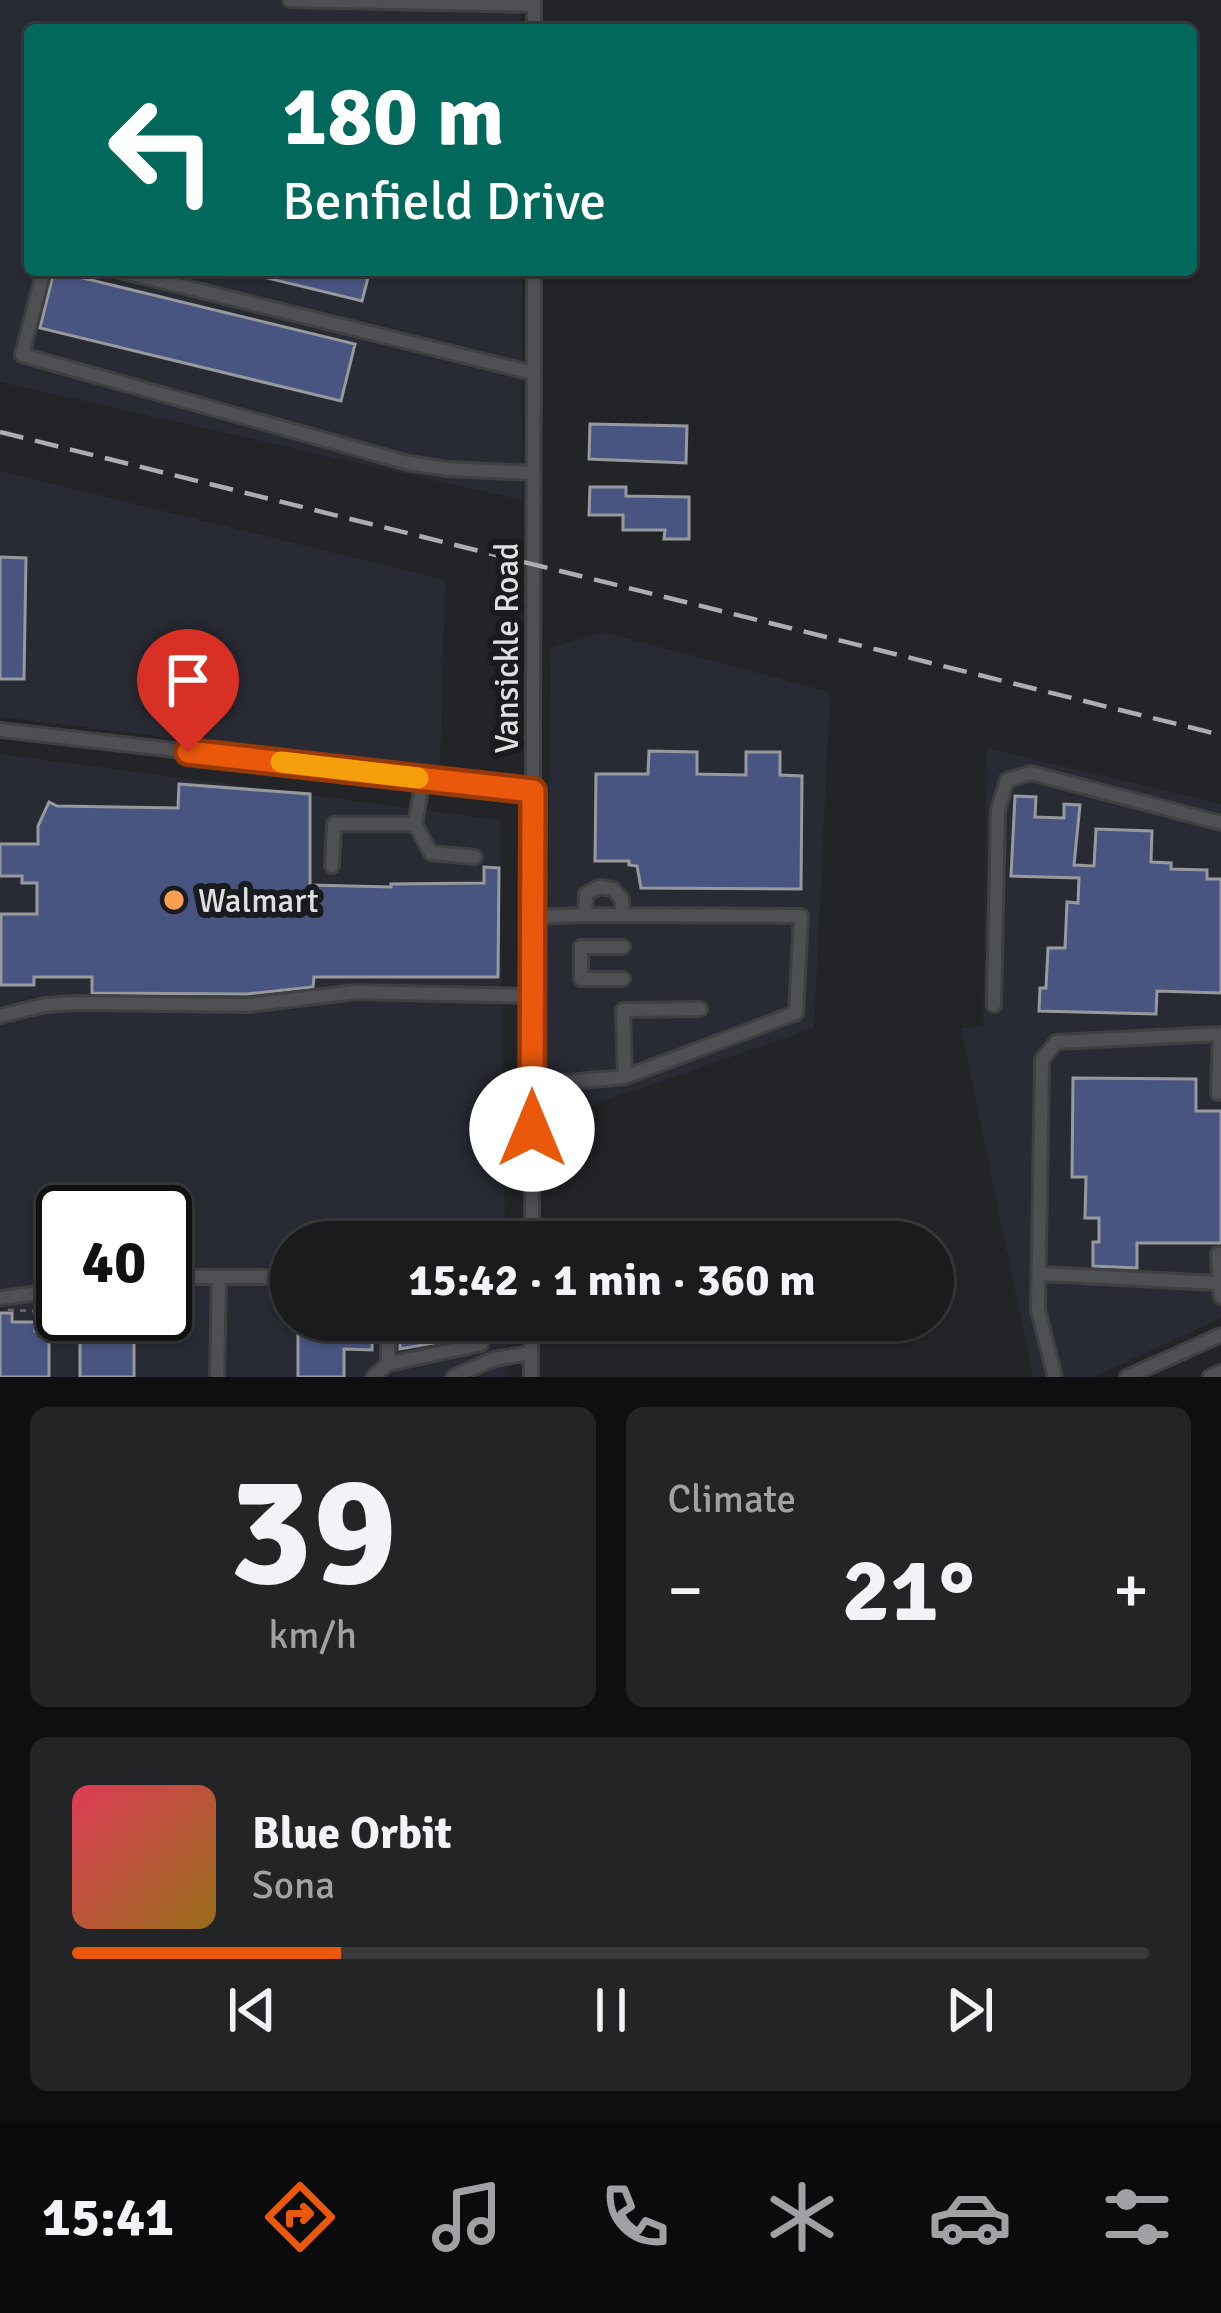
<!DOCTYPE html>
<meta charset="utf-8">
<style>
:root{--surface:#1a1b1d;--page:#232426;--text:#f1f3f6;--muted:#9fa1a4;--line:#38393b;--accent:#ea580c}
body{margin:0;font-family:Signika,sans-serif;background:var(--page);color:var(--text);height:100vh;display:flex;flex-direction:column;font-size:45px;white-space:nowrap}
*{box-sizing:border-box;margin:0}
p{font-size:39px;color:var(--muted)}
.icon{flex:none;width:66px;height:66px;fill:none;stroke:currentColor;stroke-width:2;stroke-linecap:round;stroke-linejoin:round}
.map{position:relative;height:1377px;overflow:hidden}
.drawer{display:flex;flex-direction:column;gap:30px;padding:30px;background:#0e0f10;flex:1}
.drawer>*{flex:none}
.banner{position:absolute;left:24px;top:24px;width:1173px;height:252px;border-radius:12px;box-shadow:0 3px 9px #0004,0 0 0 3px var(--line);background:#00695c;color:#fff;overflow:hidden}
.speed{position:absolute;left:36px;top:1185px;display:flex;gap:24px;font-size:60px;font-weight:700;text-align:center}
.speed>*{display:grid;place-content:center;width:156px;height:156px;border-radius:50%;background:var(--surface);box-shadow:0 3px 9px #0004,0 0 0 3px var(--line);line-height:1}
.speed .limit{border:6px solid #111;border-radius:18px;background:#fff;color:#111}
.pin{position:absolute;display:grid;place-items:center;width:102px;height:102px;color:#fff;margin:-123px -51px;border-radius:50% 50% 50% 0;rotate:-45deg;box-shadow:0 0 12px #0007}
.pin .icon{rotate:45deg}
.me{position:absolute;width:132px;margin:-66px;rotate:0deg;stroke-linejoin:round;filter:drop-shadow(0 0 9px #0008)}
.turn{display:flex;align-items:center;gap:42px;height:252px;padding:0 60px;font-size:54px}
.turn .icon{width:156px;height:156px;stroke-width:2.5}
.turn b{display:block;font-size:84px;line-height:102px}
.big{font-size:90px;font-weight:800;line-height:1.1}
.drawer .tile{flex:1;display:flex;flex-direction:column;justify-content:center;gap:18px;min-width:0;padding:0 42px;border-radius:18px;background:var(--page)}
.drawer .dial{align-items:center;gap:0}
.dial b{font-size:156px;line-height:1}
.song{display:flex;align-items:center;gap:36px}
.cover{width:144px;height:144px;border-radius:18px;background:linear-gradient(135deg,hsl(350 70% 55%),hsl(40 70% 35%))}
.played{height:12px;border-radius:6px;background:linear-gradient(90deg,var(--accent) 25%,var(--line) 25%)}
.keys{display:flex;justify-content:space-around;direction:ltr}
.heat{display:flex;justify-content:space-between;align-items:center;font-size:66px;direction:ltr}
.drawer .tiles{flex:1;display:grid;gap:30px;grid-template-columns:1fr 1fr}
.tile:last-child{grid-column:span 2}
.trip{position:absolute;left:270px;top:1221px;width:684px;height:120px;border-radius:60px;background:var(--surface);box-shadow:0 3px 9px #0004,0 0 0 3px var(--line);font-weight:800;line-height:120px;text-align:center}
.tab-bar{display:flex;height:192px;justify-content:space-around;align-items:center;background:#0a0b0c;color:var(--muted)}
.tab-bar .icon{width:84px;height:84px}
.tab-bar .current{color:var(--accent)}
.tab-bar b{font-size:54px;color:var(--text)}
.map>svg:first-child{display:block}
.built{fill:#282b34;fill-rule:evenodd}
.building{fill:#485580;stroke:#97999d;stroke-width:3}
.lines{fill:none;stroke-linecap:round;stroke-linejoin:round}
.minor-casing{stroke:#3f4042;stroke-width:18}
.path{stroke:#656669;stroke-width:3;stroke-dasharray:6 6;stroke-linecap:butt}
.minor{stroke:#4f5054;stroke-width:12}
.rail{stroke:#acadaf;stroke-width:4.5;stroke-dasharray:24 12;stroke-linecap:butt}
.route-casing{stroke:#983908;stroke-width:30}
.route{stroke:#ea580c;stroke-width:21}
.slow{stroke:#f59e0b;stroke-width:21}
.poi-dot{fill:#fb9e51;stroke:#1a1b1e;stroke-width:4.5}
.labels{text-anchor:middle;stroke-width:12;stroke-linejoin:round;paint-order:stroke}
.street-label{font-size:33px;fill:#dfe0e2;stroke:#1a1b1e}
.poi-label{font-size:33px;fill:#dfe0e2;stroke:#1a1b1e;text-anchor:start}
</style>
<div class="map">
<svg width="1221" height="1377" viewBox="0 0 1221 1377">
<rect width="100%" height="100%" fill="#232427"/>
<path class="built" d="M0,0H521V30H30V270H522V500L0,382Z
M0,471L445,580L440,770L0,717Z
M603,632L830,692L814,1028L546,1121L551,648Z
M987,748L1221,804V1318L1094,1377H1033L961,1028L983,1026Z
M0,754L500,820L505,1242H291V1320H506L507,1377H0ZM63,1212H165V1314H63Z"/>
<path class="building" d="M252,270H370L362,301L251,274Z
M54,271L355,344L341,401L40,328Z
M590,424L687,426L686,463L589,459Z
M590,487H626V496L689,497V539H664L665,530H623V515H589Z
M0,557L26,558L24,679H0Z
M649,751L697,752V774L746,775V752H780V775L802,776L801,889L641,888L637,866L629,865V861H595L596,774H648Z
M179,784L310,794V885L391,887V884L484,883V867L499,868L498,977H314L313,987L247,994L92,993V977H34V985H1V914H37V883H22V876H0V844H38V826L49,802L57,806L178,808Z
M1015,796L1036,797L1035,817L1064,818V804L1080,805L1074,865L1094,866L1096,829L1152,831L1151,862L1171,863V869L1207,870V879H1221V993L1157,991L1156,1014L1039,1011L1040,988H1046L1048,948H1065L1067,902L1078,903L1079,878L1011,876Z
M1073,1078L1196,1079V1111H1221V1243H1137V1268L1093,1266V1242H1099V1218H1085L1086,1177H1072Z
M0,1313H12V1322H35V1331H49V1377H0Z
M80,1314H134V1377H80Z
M298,1320H373L372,1350L344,1349V1377H298Z
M400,1320H497V1334H434V1343L400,1349Z"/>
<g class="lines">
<defs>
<path id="minor" d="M290,0L534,5
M534,30V1
M44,270L22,355L408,463L448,469L533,473
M116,270L533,373
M0,730L533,791
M415,824L431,853L475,857
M332,866L334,824H415L423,779
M622,915V900L613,889L599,887L586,894L585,915L801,916L796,1013L625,1077L623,1010L700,1009
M534,917L585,915
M623,947H581V979H623
M994,1005L998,810L1007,780L1031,773L1221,823
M0,1016L45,1005L78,1003L248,1005L356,992L534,996
M533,1085L625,1077
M1218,1093L1220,1034
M532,1242L534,270
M1218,1254L1221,1297
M1042,1274L1217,1283
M165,1277H291
M0,1298L63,1290
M388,1320V1364
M217,1377L219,1277
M373,1377L388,1364L481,1344
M453,1377L494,1359L530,1353
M531,1377V1320
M1055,1377L1038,1310L1042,1060L1056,1042L1221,1034
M1127,1377L1221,1335
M1210,1377L1221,1372"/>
</defs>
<use href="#minor" class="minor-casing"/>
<path class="path" d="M8,1310L51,1312L63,1305"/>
<use href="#minor" class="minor"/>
<path class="rail" d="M0,432L1221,735"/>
</g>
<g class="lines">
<defs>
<path id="route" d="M188,752L533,791L532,1129"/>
</defs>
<use href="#route" class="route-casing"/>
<use href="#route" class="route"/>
<path class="slow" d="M281,762L418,778"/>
</g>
<circle class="poi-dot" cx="174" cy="900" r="12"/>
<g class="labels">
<g class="street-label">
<text transform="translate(506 648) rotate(-90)" y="12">Vansickle Road</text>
</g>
<g class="poi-label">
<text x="198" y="912">Walmart</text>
</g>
</g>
</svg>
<div class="speed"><div class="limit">40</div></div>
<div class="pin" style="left:188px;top:752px;background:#d93025"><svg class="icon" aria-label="arrive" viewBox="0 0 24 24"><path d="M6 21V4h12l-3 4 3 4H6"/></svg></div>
<svg class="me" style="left:532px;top:1129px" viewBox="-20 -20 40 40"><circle r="19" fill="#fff"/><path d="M0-13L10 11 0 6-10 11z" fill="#ea580c"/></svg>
<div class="trip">15:42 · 1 min · 360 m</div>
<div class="banner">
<div class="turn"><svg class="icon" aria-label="left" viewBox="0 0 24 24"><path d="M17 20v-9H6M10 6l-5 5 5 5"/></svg><div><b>180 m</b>Benfield Drive</div></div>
</div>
</div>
<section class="drawer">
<div class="tiles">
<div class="tile dial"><b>39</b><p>km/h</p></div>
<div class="tile"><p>Climate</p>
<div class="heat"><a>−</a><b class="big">21°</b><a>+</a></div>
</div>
<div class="tile">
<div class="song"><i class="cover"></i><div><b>Blue Orbit</b><p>Sona</p></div></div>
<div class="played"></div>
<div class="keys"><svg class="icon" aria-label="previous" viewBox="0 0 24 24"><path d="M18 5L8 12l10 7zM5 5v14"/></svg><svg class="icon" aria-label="pause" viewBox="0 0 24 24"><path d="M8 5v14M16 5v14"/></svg><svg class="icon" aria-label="next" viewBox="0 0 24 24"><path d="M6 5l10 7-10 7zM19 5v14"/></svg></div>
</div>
</div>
</section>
<nav class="tab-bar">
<b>15:41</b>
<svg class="icon current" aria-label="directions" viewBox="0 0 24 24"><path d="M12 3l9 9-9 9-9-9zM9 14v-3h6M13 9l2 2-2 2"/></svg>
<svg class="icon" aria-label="music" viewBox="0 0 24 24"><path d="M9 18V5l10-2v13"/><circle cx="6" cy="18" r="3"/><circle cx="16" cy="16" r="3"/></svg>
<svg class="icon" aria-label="phone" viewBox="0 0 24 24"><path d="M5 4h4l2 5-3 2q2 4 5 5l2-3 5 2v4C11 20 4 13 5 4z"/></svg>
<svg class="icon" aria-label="climate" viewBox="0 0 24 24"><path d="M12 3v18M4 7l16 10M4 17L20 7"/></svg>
<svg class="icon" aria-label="car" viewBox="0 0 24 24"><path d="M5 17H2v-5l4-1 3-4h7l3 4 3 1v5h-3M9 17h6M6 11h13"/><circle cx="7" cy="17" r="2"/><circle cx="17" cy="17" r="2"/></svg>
<svg class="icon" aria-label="filters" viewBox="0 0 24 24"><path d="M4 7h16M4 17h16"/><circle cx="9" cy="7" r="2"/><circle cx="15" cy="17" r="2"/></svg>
</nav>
